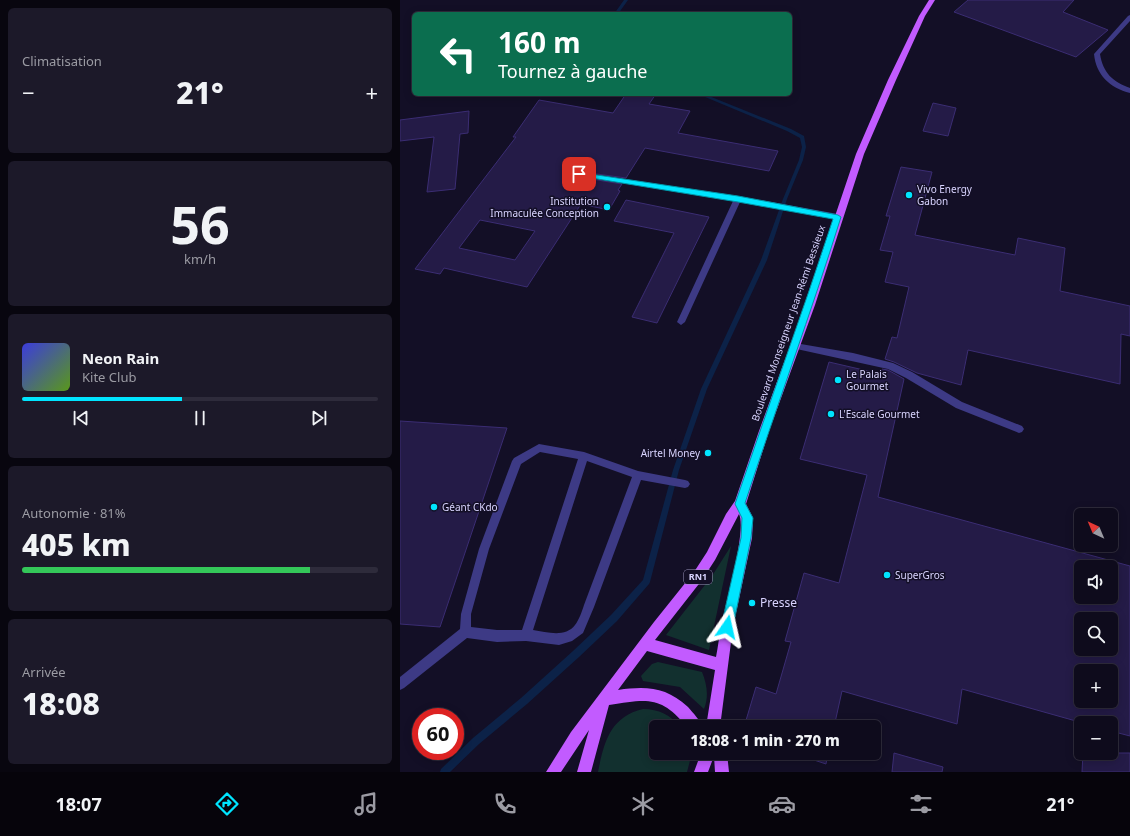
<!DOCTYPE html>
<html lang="fr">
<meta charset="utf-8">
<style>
:root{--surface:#0e0b1c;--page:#1c1929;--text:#f1f3f6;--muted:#9b9ba3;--line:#2e2b3b;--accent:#00e5ff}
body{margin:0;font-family:"Noto Sans",sans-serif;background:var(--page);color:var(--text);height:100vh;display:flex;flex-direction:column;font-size:15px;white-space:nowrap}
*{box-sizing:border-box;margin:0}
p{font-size:13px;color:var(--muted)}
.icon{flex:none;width:22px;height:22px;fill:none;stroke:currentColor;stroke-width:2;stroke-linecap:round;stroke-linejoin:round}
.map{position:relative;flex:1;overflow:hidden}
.panel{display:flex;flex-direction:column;gap:8px;padding:8px;background:#08060f;width:400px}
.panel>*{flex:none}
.banner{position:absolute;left:12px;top:12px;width:380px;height:84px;border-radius:6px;box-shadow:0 2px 10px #0003,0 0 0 1px var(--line);background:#0b6e4f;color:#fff;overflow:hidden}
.needle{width:26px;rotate:316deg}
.controls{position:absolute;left:674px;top:508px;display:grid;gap:8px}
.controls a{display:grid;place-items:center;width:44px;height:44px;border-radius:6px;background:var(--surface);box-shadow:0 2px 10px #0003,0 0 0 1px var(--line);font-size:20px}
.speed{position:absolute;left:12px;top:708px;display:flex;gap:8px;font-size:20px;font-weight:700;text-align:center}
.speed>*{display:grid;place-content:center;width:52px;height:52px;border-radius:50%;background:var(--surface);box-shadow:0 2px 10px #0003,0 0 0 1px var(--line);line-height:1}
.speed .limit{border:6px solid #d22;background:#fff;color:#111}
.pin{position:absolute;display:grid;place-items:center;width:34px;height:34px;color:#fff;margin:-17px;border-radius:8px;box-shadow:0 2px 6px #0006}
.me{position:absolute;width:44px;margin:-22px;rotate:11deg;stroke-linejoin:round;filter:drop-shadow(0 0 3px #0008)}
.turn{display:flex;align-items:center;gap:14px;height:84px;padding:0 20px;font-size:18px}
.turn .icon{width:52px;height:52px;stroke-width:2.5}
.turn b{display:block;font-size:28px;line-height:34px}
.big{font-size:30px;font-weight:800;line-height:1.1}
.panel .tile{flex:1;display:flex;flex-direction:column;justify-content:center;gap:6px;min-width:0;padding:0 14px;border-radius:6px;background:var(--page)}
.panel .dial{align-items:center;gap:0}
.dial b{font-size:52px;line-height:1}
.song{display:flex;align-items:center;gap:12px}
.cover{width:48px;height:48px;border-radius:6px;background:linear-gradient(135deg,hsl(240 70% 55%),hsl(90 70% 35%))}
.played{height:4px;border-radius:2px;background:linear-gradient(90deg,var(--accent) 45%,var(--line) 45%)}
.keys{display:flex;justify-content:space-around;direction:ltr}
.heat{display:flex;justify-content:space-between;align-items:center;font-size:22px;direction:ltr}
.charge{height:6px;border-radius:3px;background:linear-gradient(90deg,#34c759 81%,var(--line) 0)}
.trip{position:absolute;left:249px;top:720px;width:232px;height:40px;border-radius:6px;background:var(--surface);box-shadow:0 2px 10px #0003,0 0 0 1px var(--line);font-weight:800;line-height:40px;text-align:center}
.tabs{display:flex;height:64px;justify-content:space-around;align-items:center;background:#06040b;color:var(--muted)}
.tabs .icon{width:28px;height:28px}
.tabs .active{color:var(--accent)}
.tabs b{font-size:18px;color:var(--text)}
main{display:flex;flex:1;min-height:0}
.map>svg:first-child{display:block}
.green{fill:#12302f}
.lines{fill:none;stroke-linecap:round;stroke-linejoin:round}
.stream{fill:#0c2248;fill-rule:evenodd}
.building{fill:#241b47;stroke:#3b2d73;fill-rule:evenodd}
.lane{fill:#3d3a85;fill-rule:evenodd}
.street{fill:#3d3a85;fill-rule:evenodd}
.primary{fill:#c25bff;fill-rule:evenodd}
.route{fill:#00e5ff;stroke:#0095a6}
.poi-dot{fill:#00e5ff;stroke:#130f26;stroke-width:1.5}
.labels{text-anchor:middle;stroke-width:3;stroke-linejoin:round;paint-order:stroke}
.shield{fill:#130f26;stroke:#9e99be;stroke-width:1}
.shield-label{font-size:9px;font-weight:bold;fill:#d9d4ff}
.poi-label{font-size:10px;fill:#d9d4ff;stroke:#130f26;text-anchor:start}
.street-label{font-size:10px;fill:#d9d4ff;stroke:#130f26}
.near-poi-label{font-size:12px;fill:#d9d4ff;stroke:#130f26;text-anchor:start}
</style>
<main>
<section class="panel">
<div class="tile"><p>Climatisation</p>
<div class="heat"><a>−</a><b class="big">21°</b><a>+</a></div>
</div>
<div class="tile dial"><b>56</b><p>km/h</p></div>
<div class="tile">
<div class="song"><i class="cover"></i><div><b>Neon Rain</b><p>Kite Club</p></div></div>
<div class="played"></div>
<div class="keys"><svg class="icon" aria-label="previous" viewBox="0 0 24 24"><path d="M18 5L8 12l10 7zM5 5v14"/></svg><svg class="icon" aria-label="pause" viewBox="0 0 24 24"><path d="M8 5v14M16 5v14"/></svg><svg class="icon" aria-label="next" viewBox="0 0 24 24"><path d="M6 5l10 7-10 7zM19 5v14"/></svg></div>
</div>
<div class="tile"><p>Autonomie · 81%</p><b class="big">405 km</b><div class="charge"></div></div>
<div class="tile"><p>Arrivée</p><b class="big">18:08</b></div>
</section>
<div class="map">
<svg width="730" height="772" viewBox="0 0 730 772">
<rect width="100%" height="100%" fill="#130f26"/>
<path class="green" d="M331,546L309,650L266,635L312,576Z
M258,662L302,672C307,684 309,697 304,709L280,687L243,681L241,676L252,664Z
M243,709C259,709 270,715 281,727H256V753H292L287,772H198C204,742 210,717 243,709Z"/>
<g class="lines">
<path class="stream" d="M224,0H228L218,14H214Z
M298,94H304L391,129L404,136L406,147L403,160L387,199L367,260L307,389L279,470L250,582L249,584L217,621L179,657L127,704L79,744L50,772H40L41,769L73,738L121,698L173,651L211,615L243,580L273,470L301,389L361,260L383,199L399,160L402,147L400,138L387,131Z"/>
</g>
<path class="building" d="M568,0H674L663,12L708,30L676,57L554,12Z
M226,94H256L249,104L290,111L278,133L378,151L369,171L245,148L226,178L175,171L174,174L179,177L222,184L218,190L220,191L209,210L181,204L127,287L44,268L40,274L15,269L116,137H113L139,100L213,113ZM80,220L135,231L115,260L59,248Z
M533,103L556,108L548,136L523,131Z
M69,111L68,133L60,134L55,189L27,192L34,137L0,141V120Z
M501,167L532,172L515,235L615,255L618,238L665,248L660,291L730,306V336L721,334L720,384L568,350L561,385L517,373L494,362L485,359L492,337L497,338L509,287L485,282L493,252L480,250L490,216H486Z
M226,200L309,217L257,323L232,317L274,233L214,221Z
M429,362L481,374L482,369L488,370L504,379L478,497L730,566V736L711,731V723H683L562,689L557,724L442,691L434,727H344L356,687L376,694L391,642L385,641L404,573L439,583L467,475L400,459ZM681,567H711V597H681ZM681,619H711V649H681ZM681,671H711V701H681Z
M0,421L107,428L40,627L0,624Z
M393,753H428L426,764Z
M494,753L543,767L542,772H492Z
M683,753H730V772H682Z"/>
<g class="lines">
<path class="lane" d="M176,172L338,196L438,214L442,217L438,220L340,202L285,322L281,325L277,322L333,201L179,176L175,174Z
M395,343L453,353L493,363L512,372L562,402L622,426L624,429L622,432L619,433L556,408L506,378L488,369L392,348L391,346Z
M139,444L184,452L238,471L285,480L288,481L290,484L288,487L285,488L241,480L194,607L183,633L172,641L159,645L126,641L97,642L67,638L4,688L0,690V677L60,629L61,614L79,549L112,461L114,458ZM140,452L178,459L122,630H97L71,627V614L89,549L121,464ZM187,461L232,477L184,605C182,611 179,620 175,625C165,638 147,632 133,630Z"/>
<path class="street" d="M730,15V21L700,54C703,73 713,82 730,88V93C710,88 696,75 694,54L728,16Z"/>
<path class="primary" d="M529,0H535L525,16L496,80L464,154L415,305L369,431L346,504L353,518L352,538L333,627L320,727H306L315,670L247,651L218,690C247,686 266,687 288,707C293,713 300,720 303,727H287C261,695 247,699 209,705L191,772H177L189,730L161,772H146L171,732L254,622L294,572L307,552L326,514L335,501L359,431L405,305L456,154L488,80L519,16ZM339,514C347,531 325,605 321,627C319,637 318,647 316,657L255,640L302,580L315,560Z
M301,753H327L329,772H315L314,756L308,772H294Z"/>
</g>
<path class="route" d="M177,172L338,196L438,215L441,217C411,313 376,408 345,503L353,518L351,538L333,627L331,631L327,633L323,631L321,627L341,538L342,518L335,504C367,409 402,315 433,219L338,202L179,176L176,174Z"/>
<g class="poi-dot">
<circle cx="509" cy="195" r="4"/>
<circle cx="207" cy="207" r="4"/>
<circle cx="438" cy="380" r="4"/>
<circle cx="431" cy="414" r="4"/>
<circle cx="308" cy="453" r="4"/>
<circle cx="34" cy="507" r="4"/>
<circle cx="487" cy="575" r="4"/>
<circle cx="352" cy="603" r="4"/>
</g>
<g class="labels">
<rect class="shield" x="284" y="570" width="28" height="14" rx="3"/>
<g class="shield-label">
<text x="298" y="580">RN1</text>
</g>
<g class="poi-label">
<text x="517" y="193">Vivo Energy<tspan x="517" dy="12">Gabon</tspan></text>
<text x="199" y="205" text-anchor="end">Institution<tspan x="199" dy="12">Immaculée Conception</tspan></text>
<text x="446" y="378">Le Palais<tspan x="446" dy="12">Gourmet</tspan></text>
<text x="439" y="418">L'Escale Gourmet</text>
<text x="300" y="457" text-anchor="end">Airtel Money</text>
<text x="42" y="511">Géant CKdo</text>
<text x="495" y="579">SuperGros</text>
</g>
<g class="street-label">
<text transform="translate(388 323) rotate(-71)" y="4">Boulevard Monseigneur Jean-Rémi Bessieux</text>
</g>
<g class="near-poi-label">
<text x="360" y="607">Presse</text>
</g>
</g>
</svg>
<div class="controls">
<a><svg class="needle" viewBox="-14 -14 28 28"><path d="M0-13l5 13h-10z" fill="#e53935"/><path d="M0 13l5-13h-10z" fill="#9b9ba3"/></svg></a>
<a><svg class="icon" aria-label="sound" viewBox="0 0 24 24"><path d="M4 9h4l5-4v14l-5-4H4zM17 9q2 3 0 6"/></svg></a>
<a><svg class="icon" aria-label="search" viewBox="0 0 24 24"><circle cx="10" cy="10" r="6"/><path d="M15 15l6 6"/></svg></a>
<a>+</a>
<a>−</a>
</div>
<div class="speed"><div class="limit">60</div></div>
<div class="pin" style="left:179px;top:174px;background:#d93025"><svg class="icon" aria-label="arrive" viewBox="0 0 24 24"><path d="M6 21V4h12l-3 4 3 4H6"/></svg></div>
<svg class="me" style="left:327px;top:627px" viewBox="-20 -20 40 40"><path d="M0-17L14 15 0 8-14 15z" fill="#00e5ff" stroke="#fff" stroke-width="4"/></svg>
<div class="trip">18:08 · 1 min · 270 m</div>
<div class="banner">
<div class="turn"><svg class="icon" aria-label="left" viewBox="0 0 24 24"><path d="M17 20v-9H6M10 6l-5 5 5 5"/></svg><div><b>160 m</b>Tournez à gauche</div></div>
</div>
</div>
</main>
<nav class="tabs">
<b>18:07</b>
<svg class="icon active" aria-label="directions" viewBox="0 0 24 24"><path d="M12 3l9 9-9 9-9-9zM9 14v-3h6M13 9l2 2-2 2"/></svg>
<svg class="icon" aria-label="music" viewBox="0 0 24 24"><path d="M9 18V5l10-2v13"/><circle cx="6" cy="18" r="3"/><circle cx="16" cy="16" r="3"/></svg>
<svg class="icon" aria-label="phone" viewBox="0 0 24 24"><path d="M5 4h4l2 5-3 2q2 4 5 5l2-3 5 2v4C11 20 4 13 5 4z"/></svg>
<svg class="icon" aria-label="climate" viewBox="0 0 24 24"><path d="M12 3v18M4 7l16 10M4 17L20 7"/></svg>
<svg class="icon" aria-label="car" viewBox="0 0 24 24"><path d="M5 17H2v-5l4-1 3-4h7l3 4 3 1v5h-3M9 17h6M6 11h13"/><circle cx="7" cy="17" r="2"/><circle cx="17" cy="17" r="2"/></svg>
<svg class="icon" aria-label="filters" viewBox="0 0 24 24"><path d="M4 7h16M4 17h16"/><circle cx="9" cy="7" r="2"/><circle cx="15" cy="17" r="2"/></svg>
<b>21°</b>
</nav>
